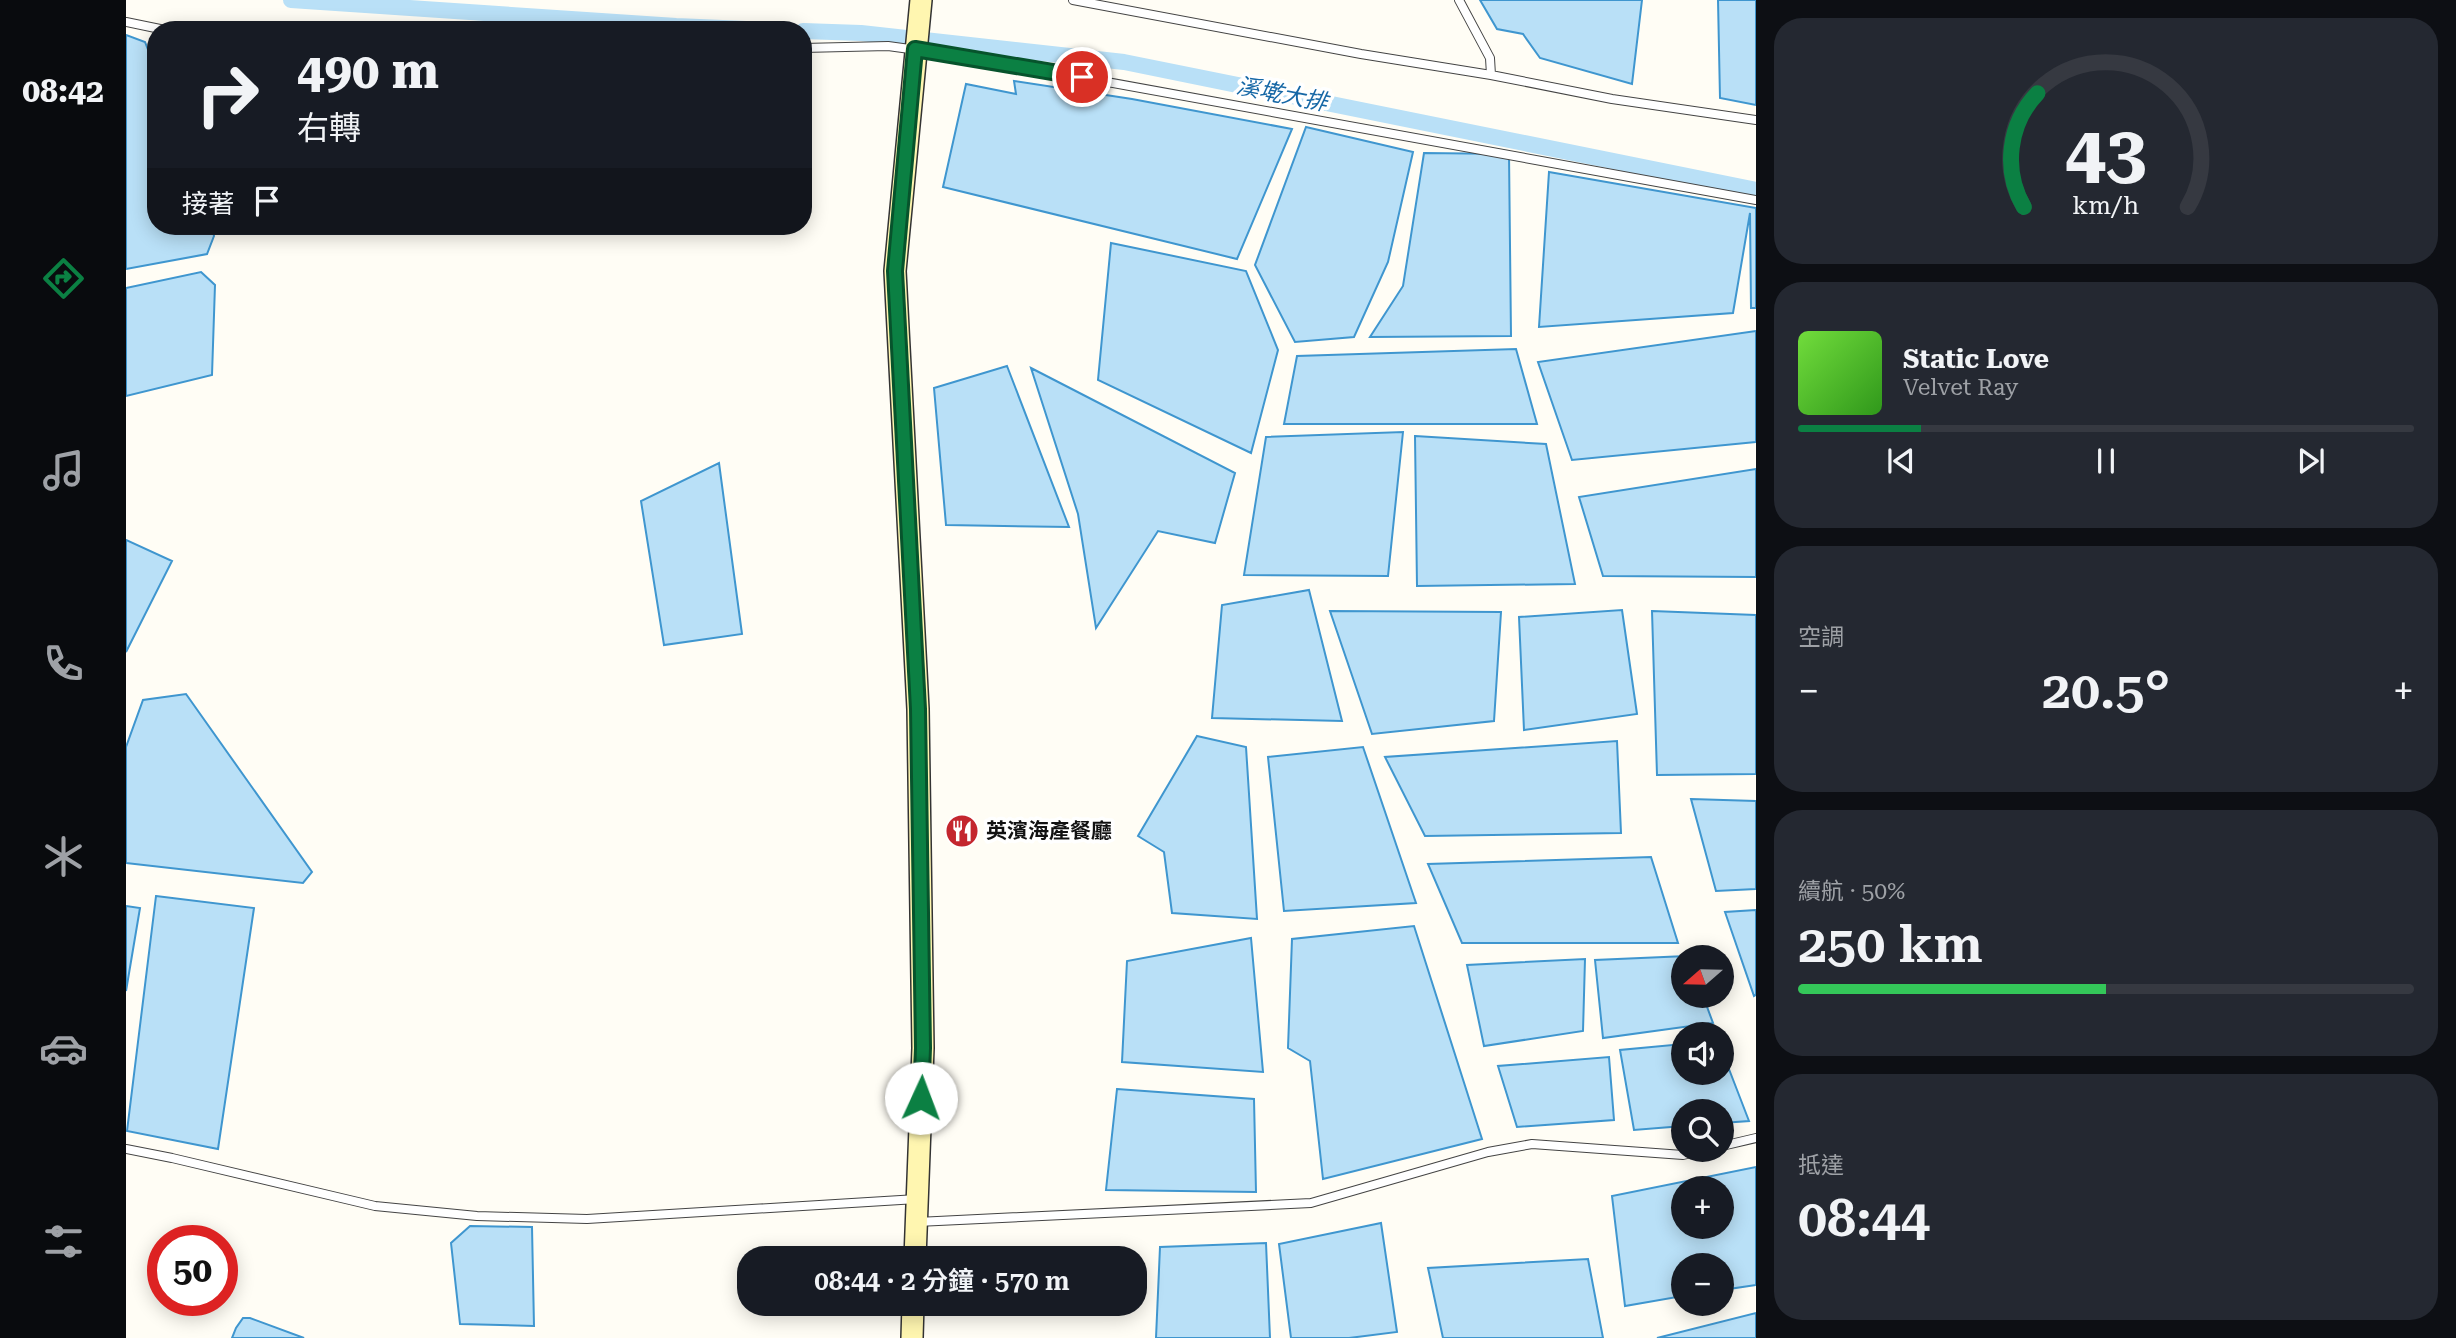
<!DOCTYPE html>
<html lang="zh-TW">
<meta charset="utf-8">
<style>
:root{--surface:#171b24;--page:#242831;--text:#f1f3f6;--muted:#9ea1a6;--line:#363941;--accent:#0b8043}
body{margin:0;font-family:"Roboto Serif","Noto Sans TC",serif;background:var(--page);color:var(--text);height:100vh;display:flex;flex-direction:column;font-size:26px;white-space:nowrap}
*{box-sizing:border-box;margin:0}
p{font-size:23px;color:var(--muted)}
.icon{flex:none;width:38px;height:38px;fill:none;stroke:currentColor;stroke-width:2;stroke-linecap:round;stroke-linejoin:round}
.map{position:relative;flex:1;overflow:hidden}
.details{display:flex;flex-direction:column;gap:18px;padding:18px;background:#0d0f14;width:700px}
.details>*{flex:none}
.guide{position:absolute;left:21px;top:21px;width:665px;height:214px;border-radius:28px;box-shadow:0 4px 18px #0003;background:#171b24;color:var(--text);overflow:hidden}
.needle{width:46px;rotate:250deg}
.buttons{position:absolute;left:1545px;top:945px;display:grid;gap:14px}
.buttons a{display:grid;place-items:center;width:63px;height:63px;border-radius:50%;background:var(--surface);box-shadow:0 4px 18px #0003;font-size:35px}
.speed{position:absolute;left:21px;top:1225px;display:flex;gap:14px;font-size:35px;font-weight:700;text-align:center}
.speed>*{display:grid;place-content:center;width:91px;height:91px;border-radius:50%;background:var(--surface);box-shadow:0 4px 18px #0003;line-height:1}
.speed .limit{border:10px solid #d22;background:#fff;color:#111}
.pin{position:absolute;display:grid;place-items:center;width:60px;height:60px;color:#fff;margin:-30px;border:4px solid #fff;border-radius:50%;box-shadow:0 2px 7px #0007}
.me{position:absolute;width:77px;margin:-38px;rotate:2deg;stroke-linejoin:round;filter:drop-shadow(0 0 5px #0008)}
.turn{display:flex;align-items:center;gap:24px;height:147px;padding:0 35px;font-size:32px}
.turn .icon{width:91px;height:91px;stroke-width:2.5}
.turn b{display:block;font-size:49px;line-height:60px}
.then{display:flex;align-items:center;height:66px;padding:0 35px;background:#0003;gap:14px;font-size:26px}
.big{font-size:52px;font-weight:600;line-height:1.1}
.details .tile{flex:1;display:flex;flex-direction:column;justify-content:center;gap:10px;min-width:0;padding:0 24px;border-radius:28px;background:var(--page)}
.details .dial{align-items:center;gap:0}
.dial svg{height:182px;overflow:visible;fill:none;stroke:var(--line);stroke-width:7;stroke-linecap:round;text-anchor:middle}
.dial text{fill:var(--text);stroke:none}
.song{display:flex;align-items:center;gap:21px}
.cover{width:84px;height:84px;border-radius:10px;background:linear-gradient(135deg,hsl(100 70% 55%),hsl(110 70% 35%))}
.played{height:7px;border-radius:4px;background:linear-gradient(90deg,var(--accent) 20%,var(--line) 20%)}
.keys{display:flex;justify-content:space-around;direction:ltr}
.heat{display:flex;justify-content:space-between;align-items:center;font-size:38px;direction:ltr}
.charge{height:10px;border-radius:5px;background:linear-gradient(90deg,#34c759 50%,var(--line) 0)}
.trip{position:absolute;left:611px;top:1246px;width:410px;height:70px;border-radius:28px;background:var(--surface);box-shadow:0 4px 18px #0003;font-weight:600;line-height:70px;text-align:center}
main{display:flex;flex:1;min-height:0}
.menu{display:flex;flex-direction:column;width:126px;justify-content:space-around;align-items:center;background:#090b0e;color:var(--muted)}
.menu .icon{width:49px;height:49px}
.menu .on{color:var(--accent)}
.menu b{font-size:32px;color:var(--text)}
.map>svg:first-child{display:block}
.water{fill:#b9e0f7;stroke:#3f96cf;stroke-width:2;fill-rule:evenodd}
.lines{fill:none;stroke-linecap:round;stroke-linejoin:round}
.canal{stroke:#b9e0f7;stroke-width:16}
.service-casing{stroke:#444;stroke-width:10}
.secondary-casing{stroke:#333;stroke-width:24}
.service{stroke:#fff;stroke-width:8}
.secondary{stroke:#fff6b0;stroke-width:21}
.route-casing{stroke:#07532c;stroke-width:18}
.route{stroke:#0b8043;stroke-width:12}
.labels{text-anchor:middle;stroke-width:7;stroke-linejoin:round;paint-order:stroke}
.poi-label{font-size:21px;font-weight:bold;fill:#111;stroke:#fff;text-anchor:start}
.water-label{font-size:23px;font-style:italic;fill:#1768a6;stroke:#fff}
</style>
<main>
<nav class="menu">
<b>08:42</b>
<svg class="icon on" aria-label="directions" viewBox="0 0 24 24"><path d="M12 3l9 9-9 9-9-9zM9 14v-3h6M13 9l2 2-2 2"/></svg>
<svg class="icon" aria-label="music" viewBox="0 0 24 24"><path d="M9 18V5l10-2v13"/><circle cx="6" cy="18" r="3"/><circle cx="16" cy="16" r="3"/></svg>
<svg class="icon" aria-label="phone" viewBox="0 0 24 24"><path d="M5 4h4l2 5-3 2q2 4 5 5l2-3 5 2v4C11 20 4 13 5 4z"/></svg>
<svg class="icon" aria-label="climate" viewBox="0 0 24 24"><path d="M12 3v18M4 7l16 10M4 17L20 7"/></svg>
<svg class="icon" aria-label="car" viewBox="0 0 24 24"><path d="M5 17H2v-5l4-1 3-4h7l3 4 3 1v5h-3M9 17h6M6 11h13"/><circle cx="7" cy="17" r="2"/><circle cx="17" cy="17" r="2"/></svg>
<svg class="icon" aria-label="filters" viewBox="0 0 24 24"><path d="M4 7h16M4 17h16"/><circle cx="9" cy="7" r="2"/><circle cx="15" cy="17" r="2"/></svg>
</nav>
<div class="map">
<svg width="1630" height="1338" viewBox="0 0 1630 1338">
<rect width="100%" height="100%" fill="#fffdf5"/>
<path class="water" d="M1354,0H1516L1506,84L1414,58L1397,34L1371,29Z
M1592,0H1630V105L1594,98Z
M0,35L19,42L30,70V226H86L88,236L81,254L0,269Z
M888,81L1006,99L1166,129L1111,259L817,187L840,84L890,94Z
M1180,127L1287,152L1262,262L1228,337L1169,342L1129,265Z
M1298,153L1383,154L1385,336L1244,337L1277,286Z
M1423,172L1630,208V308H1625L1624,213L1607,313L1413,327Z
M985,243L1120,271L1152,350L1125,453L972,380Z
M75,272L89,285L86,375L0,396V288Z
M1630,331V442L1446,460L1412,362Z
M1390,349L1411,424H1158L1171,356Z
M881,366L943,527L820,525L808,388Z
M905,368L1109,473L1089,543L1032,531L970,628L952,514Z
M1277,432L1262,576L1118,575L1140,437Z
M1289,436L1420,444L1449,584L1291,586Z
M593,463L616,634L538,645L515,501Z
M1630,469V577L1477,576L1453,497Z
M0,540L46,561L0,652Z
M1183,590L1216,721L1086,718L1096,605Z
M1496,610L1511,714L1398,730L1393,617Z
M1204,611L1375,612L1368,721L1246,734Z
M1526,611L1630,615V774L1531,775Z
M60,694L186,872L177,883L0,863V747L17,700Z
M1071,736L1120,747L1131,919L1046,913L1038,852L1012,836Z
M1491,741L1495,833L1299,836L1259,757Z
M1237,747L1290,903L1158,911L1142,757Z
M1565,799L1630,801V889L1590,891Z
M1525,857L1552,943H1336L1302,864Z
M30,896L128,908L92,1149L1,1131Z
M0,906L14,908L0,991Z
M1630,910V995L1628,996L1599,912Z
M1288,926L1356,1139L1197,1179L1184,1061L1162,1048L1166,939Z
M1125,938L1137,1072L996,1062L1001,961Z
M1561,956L1558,957V996H1577L1587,1023L1477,1038L1469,960Z
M1459,959L1457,1031L1358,1046L1341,965Z
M1557,1044L1558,1073H1596V1051L1623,1121L1596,1123V1111H1558L1557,1126L1508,1130L1494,1050Z
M1483,1057L1488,1120L1391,1127L1372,1066Z
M991,1089L1128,1099L1130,1192L980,1190Z
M1630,1167V1285L1596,1290V1265H1558L1557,1296L1499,1306L1486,1196ZM1558,1188H1596V1227H1558Z
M1255,1223L1271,1332L1223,1338H1165L1153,1244Z
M344,1226L406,1227L408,1326L334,1324L325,1243Z
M1140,1243L1144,1338H1030L1034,1247Z
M1462,1259L1477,1338H1317L1302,1268Z
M1630,1313V1338H1531Z
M117,1318H124L178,1338H106L110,1328Z"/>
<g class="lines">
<path class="canal" d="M165,0L550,26L642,30
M677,31L735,33L998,62L1630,190"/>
<defs>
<path id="service" d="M947,0L1235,54L1365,75L1486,99L1630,120
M1333,0L1364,58L1365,75
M0,22L39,30
M677,48L762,46L849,58L1630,200
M1596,1146L1630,1138
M0,1149L46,1158L249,1206L351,1216L461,1219L791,1199
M791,1222L1185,1203L1362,1152L1406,1144L1557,1155L1578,1150"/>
<path id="secondary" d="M789,1258L797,1048L792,709L769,271L795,0
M786,1338L787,1304"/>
</defs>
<use href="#service" class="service-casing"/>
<use href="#secondary" class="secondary-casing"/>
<use href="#service" class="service"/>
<use href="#secondary" class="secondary"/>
</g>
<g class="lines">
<defs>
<path id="route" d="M795,1098L797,1048L792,709L769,271L789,49L956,77"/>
</defs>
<use href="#route" class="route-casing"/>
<use href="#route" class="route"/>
</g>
<defs>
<symbol id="restaurant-disc" viewBox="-11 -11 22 22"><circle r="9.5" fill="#c4262e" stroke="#fff"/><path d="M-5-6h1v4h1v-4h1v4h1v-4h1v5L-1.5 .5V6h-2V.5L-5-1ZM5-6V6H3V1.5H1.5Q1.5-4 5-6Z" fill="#fff"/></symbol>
</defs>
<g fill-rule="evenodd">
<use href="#restaurant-disc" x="817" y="812" width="38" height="38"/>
</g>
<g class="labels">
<g class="poi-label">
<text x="860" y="838">英濱海產餐廳</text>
</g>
<g class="water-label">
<text transform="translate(1156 94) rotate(11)" y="8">溪墘大排</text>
</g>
</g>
</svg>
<div class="buttons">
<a><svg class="needle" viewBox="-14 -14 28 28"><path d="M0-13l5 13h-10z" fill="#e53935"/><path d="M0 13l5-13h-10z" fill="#9ea1a6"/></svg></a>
<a><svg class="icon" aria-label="sound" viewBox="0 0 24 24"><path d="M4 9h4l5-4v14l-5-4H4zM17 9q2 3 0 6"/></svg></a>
<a><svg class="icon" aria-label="search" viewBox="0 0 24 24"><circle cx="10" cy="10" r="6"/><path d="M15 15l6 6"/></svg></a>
<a>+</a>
<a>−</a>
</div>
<div class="speed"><div class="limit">50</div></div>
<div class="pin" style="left:956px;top:77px;background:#d93025"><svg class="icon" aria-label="arrive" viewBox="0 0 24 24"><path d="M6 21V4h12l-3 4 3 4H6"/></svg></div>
<svg class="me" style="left:795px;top:1098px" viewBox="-20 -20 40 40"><circle r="19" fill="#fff"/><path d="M0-13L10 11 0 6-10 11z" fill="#0b8043"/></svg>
<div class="trip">08:44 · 2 分鐘 · 570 m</div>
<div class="guide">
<div class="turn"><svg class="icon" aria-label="right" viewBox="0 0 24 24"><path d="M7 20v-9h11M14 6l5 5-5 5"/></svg><div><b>490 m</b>右轉</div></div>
<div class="then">接著<svg class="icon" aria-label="arrive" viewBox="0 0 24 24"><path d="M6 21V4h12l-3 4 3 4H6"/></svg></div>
</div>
</div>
<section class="details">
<div class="tile dial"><svg viewBox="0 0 100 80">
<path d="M14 69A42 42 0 1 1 86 69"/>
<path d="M14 69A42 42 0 0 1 20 19" stroke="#0b8043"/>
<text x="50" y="56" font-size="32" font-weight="700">43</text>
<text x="50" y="72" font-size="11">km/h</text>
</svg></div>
<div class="tile">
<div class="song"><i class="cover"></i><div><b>Static Love</b><p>Velvet Ray</p></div></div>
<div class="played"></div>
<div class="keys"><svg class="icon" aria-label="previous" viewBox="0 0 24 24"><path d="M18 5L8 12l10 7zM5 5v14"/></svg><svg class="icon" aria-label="pause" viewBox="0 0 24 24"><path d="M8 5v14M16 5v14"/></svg><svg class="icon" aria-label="next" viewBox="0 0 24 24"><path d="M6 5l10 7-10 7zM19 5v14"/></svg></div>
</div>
<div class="tile"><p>空調</p>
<div class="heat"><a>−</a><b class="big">20.5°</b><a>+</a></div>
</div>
<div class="tile"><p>續航 · 50%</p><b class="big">250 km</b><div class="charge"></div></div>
<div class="tile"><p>抵達</p><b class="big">08:44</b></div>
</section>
</main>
